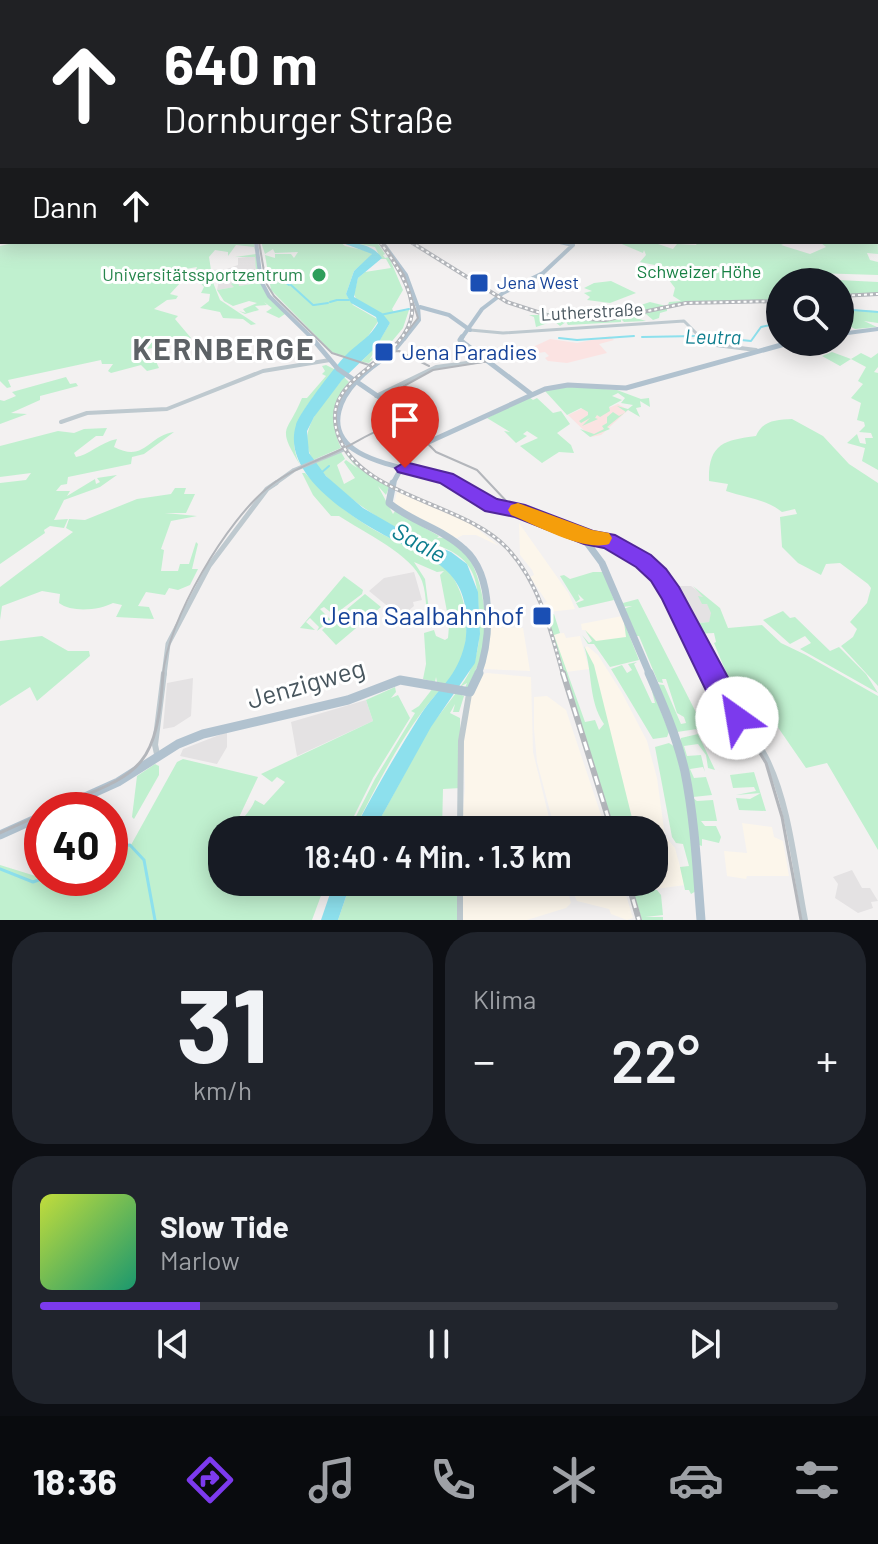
<!DOCTYPE html>
<html lang="de">
<meta charset="utf-8">
<style>
:root{--surface:#171b24;--page:#20242c;--text:#f1f3f6;--muted:#9ea1a6;--line:#363941;--accent:#7c3aed}
body{margin:0;font-family:Barlow,sans-serif;background:var(--page);color:var(--text);height:100vh;display:flex;flex-direction:column;font-size:30px;white-space:nowrap}
*{box-sizing:border-box;margin:0}
p{font-size:26px;color:var(--muted)}
.icon{flex:none;width:44px;height:44px;fill:none;stroke:currentColor;stroke-width:2;stroke-linecap:round;stroke-linejoin:round}
.map{position:relative;height:920px;overflow:hidden}
.details{display:flex;flex-direction:column;gap:12px;padding:12px;background:#0d0f14;flex:1}
.details>*{flex:none}
.banner{position:absolute;left:0px;top:0px;width:878px;height:244px;box-shadow:0 4px 20px #0003;background:#202124;color:#fff;overflow:hidden}
.controls{position:absolute;left:766px;top:268px;display:grid;gap:16px}
.controls a{display:grid;place-items:center;width:88px;height:88px;border-radius:50%;background:var(--surface);box-shadow:0 4px 20px #0003;font-size:40px}
.speed{position:absolute;left:24px;top:792px;display:flex;gap:16px;font-size:40px;font-weight:700;text-align:center}
.speed>*{display:grid;place-content:center;width:104px;height:104px;border-radius:50%;background:var(--surface);box-shadow:0 4px 20px #0003;line-height:1}
.speed .limit{border:12px solid #d22;background:#fff;color:#111}
.pin{position:absolute;display:grid;place-items:center;width:68px;height:68px;color:#fff;margin:-82px -34px;border-radius:50% 50% 50% 0;rotate:-45deg;box-shadow:0 0 8px #0007}
.pin .icon{rotate:45deg}
.me{position:absolute;width:88px;margin:-44px;rotate:328deg;stroke-linejoin:round;filter:drop-shadow(0 0 6px #0008)}
.turn{display:flex;align-items:center;gap:28px;height:168px;padding:0 32px;font-size:36px}
.turn .icon{width:104px;height:104px;stroke-width:2.5}
.turn b{display:block;font-size:56px;line-height:68px}
.then{display:flex;align-items:center;height:76px;padding:0 32px;background:#0003;gap:16px;font-size:30px}
.big{font-size:60px;font-weight:600;line-height:1.1}
.details .card{flex:1;display:flex;flex-direction:column;justify-content:center;gap:12px;min-width:0;padding:0 28px;border-radius:32px;background:var(--page)}
.details .dial{align-items:center;gap:0}
.dial b{font-size:104px;line-height:1}
.song{display:flex;align-items:center;gap:24px}
.cover{width:96px;height:96px;border-radius:12px;background:linear-gradient(135deg,hsl(70 70% 55%),hsl(160 70% 35%))}
.played{height:8px;border-radius:4px;background:linear-gradient(90deg,var(--accent) 20%,var(--line) 20%)}
.keys{display:flex;justify-content:space-around;direction:ltr}
.heat{display:flex;justify-content:space-between;align-items:center;font-size:44px;direction:ltr}
.details .tiles{flex:1;display:grid;gap:12px;grid-template-columns:1fr 1fr}
.card:last-child{grid-column:span 2}
.trip{position:absolute;left:208px;top:816px;width:460px;height:80px;border-radius:32px;background:var(--surface);box-shadow:0 4px 20px #0003;font-weight:600;line-height:80px;text-align:center}
.tab-bar{display:flex;height:128px;justify-content:space-around;align-items:center;background:#090b0e;color:var(--muted)}
.tab-bar .icon{width:56px;height:56px}
.tab-bar .active{color:var(--accent)}
.tab-bar b{font-size:36px;color:var(--text)}
.map>svg:first-child{display:block}
.commercial{fill:#fcf6eb}
.education{fill:#e4e2e3}
.medical{fill:#fbe3e2}
.green{fill:#c0f0cf}
.water{fill:#8de0ed}
.lines{fill:none;stroke-linecap:round;stroke-linejoin:round}
.stream-far1{stroke:#8de0ed;stroke-width:2}
.stream{stroke:#8de0ed;stroke-width:3}
.minor-far3{stroke:#bec9cf;stroke-width:3}
.minor-far2{stroke:#bec9cf;stroke-width:4}
.minor-far1{stroke:#bec9cf;stroke-width:5}
.minor{stroke:#bec9cf;stroke-width:6}
.major-far3{stroke:#b1c2cf;stroke-width:4}
.major-far2{stroke:#b1c2cf;stroke-width:5}
.major-far1{stroke:#b1c2cf;stroke-width:7}
.major{stroke:#b1c2cf;stroke-width:9}
.tram-far1{stroke:#b3b6bb;stroke-width:2}
.tram{stroke:#b3b6bb;stroke-width:3}
.rail-far1-casing{stroke:#b3b6bb;stroke-width:4}
.rail-casing{stroke:#b3b6bb;stroke-width:6}
.rail-far1{stroke:#fff;stroke-width:2;stroke-dasharray:3;stroke-linecap:butt}
.rail{stroke:#fff;stroke-width:3;stroke-dasharray:9;stroke-linecap:butt}
.route{fill:#7c3aed;stroke:#51269a;stroke-width:2}
.slow{fill:#f59e0b}
.leisure-dot{fill:#2e9e5b;stroke:#fff;stroke-width:3}
.transit-dot{fill:#1a4fb4;stroke:#fff;stroke-width:3}
.labels{text-anchor:middle;stroke-width:6;stroke-linejoin:round;paint-order:stroke}
.far-park-label{font-size:18px;fill:#178144;stroke:#fff}
.far-leisure-label{font-size:18px;fill:#27864d;stroke:#fff;text-anchor:end}
.far-transit-label{font-size:18px;fill:#164399;stroke:#fff;text-anchor:start}
.far-street-label{font-size:18px;fill:#48565e;stroke:#fff}
.far-water-label{font-size:20px;font-style:italic;fill:#0d7d8e;stroke:#fff}
.transit-label{font-size:22px;fill:#164399;stroke:#fff;text-anchor:start}
.water-label{font-size:24px;font-style:italic;fill:#0d7d8e;stroke:#fff}
.near-transit-label{font-size:26px;fill:#164399;stroke:#fff;text-anchor:end}
.near-street-label{font-size:26px;fill:#48565e;stroke:#fff}
.district-label{font-size:30px;font-weight:bold;letter-spacing:2px;fill:#5d6266;stroke:#fff}
</style>
<div class="map">
<svg width="878" height="920" viewBox="0 0 878 920">
<rect width="100%" height="100%" fill="#f3f1f1"/>
<path class="commercial" d="M397,492L470,523L499,546L476,535H463L455,539L394,504Z
M519,523L569,594L575,609L549,612L546,609L544,603L547,602L530,577L534,575L532,570L520,555Z
M622,616L630,636L595,645L585,630H582L581,624Z
M488,627L523,628L530,671L484,669Z
M564,633L566,638L580,636L589,669L566,672L553,634Z
M587,646L598,655L622,693L647,741L657,778L665,836L675,848L685,885L648,890L646,882H654V830H635L602,701L585,648Z
M487,673L531,677L533,752L552,830H461L465,788L463,732L470,698L482,674Z
M547,696L566,710L606,830H555L537,762L534,729V697Z
M742,823L772,827L774,837L783,841L789,876H747L746,879L727,876L724,851L747,853Z
M462,882H565L571,903L566,908L527,920H463Z
M568,882H622L633,918L627,920L611,914L609,909L577,901Z"/>
<path class="education" d="M256,256L258,283L217,290L221,271L238,265V258Z
M414,572L422,600L413,602L414,606L401,617L369,591L384,578Z
M671,586H691L702,594L712,613L709,622L690,624Z
M193,678L191,716L174,727L163,729L167,683Z
M366,700L373,721L297,756L291,722Z
M741,730L755,752L723,757L712,733Z
M227,732V747L217,764L180,756L183,749Z
M852,870L862,888H870L878,901L871,902L873,908L858,913L835,898L838,884L833,877Z"/>
<path class="medical" d="M610,336L614,340L599,344L607,353L567,363L548,361L545,358L549,356L545,352L538,353L533,347L550,339L577,343Z
M618,404L628,410L601,435L591,437L568,415L585,407L596,413Z"/>
<path class="green" d="M876,138L878,254L867,253L870,260L878,262V275L814,273L819,279L878,282V293L840,295V282H780V301H695L668,305L669,302L681,301L673,296L675,288L666,276L664,267L640,262L646,255L644,250L643,253L617,242H660L658,244L673,249L677,244L696,245L698,242H788L781,245L810,254L826,247L821,243L791,242H876Z
M17,242H254L255,251L254,247L236,245L228,256V252L215,250L209,257L211,270L219,271L212,280L220,300L256,324L251,325L243,319L223,318L220,312L200,308L209,301L210,294L201,293L204,287L199,281L204,275L195,273L197,267L186,269L187,272L182,273L181,282L170,294L178,296L176,299L167,300L154,309L178,316L175,319L191,338L182,343L147,349L145,358L154,357L159,368L147,371L141,365L111,373L108,371L113,364H102L101,360L8,380L11,387L7,388L0,381V246Z
M261,242H340L345,246L371,252L372,255L354,271L346,294L353,305L379,320L364,342L345,357L332,352L271,290L265,255L275,258V254H291L294,258L298,252L275,253L273,249L265,254Z
M349,242H377L385,254L383,255L385,258L389,257L403,290L392,309L394,312L409,310L403,328L388,346L386,343L379,345L369,360L381,351L369,363L361,362L376,346L390,323L357,301L354,294L358,278L365,272L391,268L386,259H381L375,247Z
M256,254L262,287L285,314L279,318L266,312L272,308L264,302L267,305L255,306L259,310L245,314L239,311L246,313L243,309L257,303L249,301L233,306L224,301L217,290L234,287L231,284L236,281L226,279L227,276H237L239,286L257,283L255,257H235Z
M611,281L636,293L610,303L587,300L590,297L584,293L592,291L584,288L594,283Z
M650,302L666,306L620,318L667,307V311L660,313L659,318L653,320L646,314L636,318L646,321L624,322L621,319V322L568,325L566,322L560,326L554,321L536,327L534,317L529,315H541V311L554,315L569,311L611,315Z
M840,309L878,311V323L864,321L877,327L855,329L840,321Z
M832,352L851,359L861,353L871,358L878,353V367L874,372L878,373V470L862,461L865,448L847,443L857,434L860,443L866,444L865,438H873L871,433L859,432L865,426L864,422L857,420L861,403L851,398L863,384L858,381L866,367L851,359L840,366L822,356Z
M326,365L336,370C313,397 281,428 300,465C276,425 287,435 302,398H307L326,376L322,374L325,371L322,366Z
M66,377L70,384L76,383L78,386L40,396V400L11,413L27,414L0,424V400L4,401L16,396L12,392Z
M344,377L349,382C331,403 330,423 341,448L313,460C294,429 326,401 344,377Z
M565,386L617,390L641,399L649,398L650,407L640,401L641,407L636,408L640,417L628,410L607,427L610,429L590,437L580,429L594,434L604,429L602,426L607,423V417L613,412L619,416L626,412L617,406L628,409L633,405L621,403L625,398L618,393L612,396L622,400L609,407L610,411L600,417L597,415L595,418L598,419L582,426L590,418L581,423L579,421L588,415V412L581,408L567,415L545,391Z
M529,397L533,400L537,398L553,413L561,411L570,424L557,433L571,445L574,453L559,452L542,463L520,446L538,438L527,431L523,434L527,436L516,443L504,431L510,432L487,418Z
M792,419L823,436L849,464L878,483V686L841,646L853,637L857,629L850,622L867,603L871,588L868,584L840,563L826,564L821,575L798,563L782,547L780,517L797,514L795,509L782,512C766,499 746,498 726,491L728,484L709,481C708,444 724,440 756,436C763,420 776,420 792,419Z
M107,428L103,436H96L74,453L76,457C87,456 101,442 117,439L114,447C145,463 147,436 174,432L144,454L132,457L131,464L68,477L67,484L61,485L56,491H70L67,496L95,479L96,484L100,482L97,478L117,475L100,487L64,500L54,520L68,519L64,528L50,526L44,530L45,533L0,564V483L26,480L31,473L0,477V446L58,431L74,433L84,429Z
M343,451L360,469L390,485L386,495L378,486L393,514L395,511L439,536L437,538C476,532 489,611 485,639C483,656 475,672 468,687L465,688L467,683L460,687C476,666 481,645 479,618C478,600 479,579 467,564C454,547 427,543 408,534C379,521 333,488 315,463L341,452L345,459L337,465L344,484L355,478L344,462L346,460L357,468Z
M302,473H305C329,498 356,522 388,537C404,545 425,550 439,561C472,589 477,652 446,684L437,682L436,677L435,682L423,679L426,664L424,633L434,630L436,636L445,640L448,638L449,626L439,625L449,622L440,575L444,571L437,572L414,562L425,579L430,618L436,623L431,628C424,613 428,598 422,581C413,555 363,532 339,516H331L313,495Z
M175,488H186L184,494H195L186,513H165L197,516L171,521L161,549L164,550L161,571H178L180,564H189L196,542L198,544L192,569H198L190,585L178,590L169,588L165,595L146,592L138,606L149,607L154,619L116,617L122,605L113,603C100,610 72,613 59,603L60,594L42,591L2,606L0,620V587L73,532L66,528L69,519L85,520L137,499L171,494Z
M593,572H603L614,600L579,608L576,603L584,600L578,594L580,599L576,602L560,576L564,575L570,579Z
M344,576L363,590L362,594L334,615L324,607L320,609L331,620L317,631L319,627L310,618L306,622L315,630L300,628Z
M693,586L720,608L728,628L762,625L781,643L806,655L878,696V850L827,763L806,768L750,687L723,691L701,646L711,644L704,647L711,663L717,662L721,671H716L721,684H731L719,674L726,672L714,643L716,642L714,633L694,634L690,624L709,622L711,613L707,604H702L698,596L703,597Z
M365,594L381,607L336,645L322,630Z
M620,599L623,603L638,599L704,728L677,732L656,684L664,685L681,724L686,723L684,717L677,713L666,679H662L663,683L658,682L639,636H636L623,609L632,606L622,607Z
M783,611L790,618L795,617L830,651L839,647L866,674L878,693L800,649L811,643L805,636L790,644L763,620Z
M554,614L560,633L554,635L585,722L595,720L599,730L604,724C588,700 593,673 584,646L594,665L635,830H614L546,615Z
M624,622L639,660L610,667L594,644H588L582,635L589,643L592,641L585,630L596,641L626,637Z
M42,636L68,651H89L90,656L37,701L30,687L0,706V641Z
M637,662L634,664L652,703H655L651,687L669,732L667,737L653,739L611,669L622,665L627,673L632,670L628,664Z
M395,687L396,692L391,698L398,695L410,718L373,778L347,830H237C242,816 250,813 255,800L264,805L285,782L277,777L272,782L261,774L373,721L366,700Z
M433,688L441,689C406,726 377,785 354,830H349L375,779L415,713L411,711L419,706Z
M456,693L464,696L459,712H453L455,704L450,713L460,718L461,788L443,789L442,830H374L430,727Z
M698,734L715,770L708,768L706,755L698,744L684,746L687,756L701,755L705,772L703,767L690,769L694,778L706,777L712,795L693,797L680,742L681,738Z
M669,743L675,747L686,793L696,891L691,894L689,890H685L680,867L689,866L683,844L676,843L672,837L655,747Z
M183,759L258,777L233,830H222V882H326L312,920H0V865L42,878H110V844L127,841V846L131,845L177,762Z
M155,764L159,766V775L134,819L132,817L137,776Z
M754,772L766,811L739,810L736,798L750,799L761,793L736,795L756,791L754,787L733,788L730,775Z
M693,798L697,801L713,800L717,821H701L705,826H716L721,837L719,843L702,839V846L699,845Z
M351,882H458L457,920H338Z
M630,882H646L648,890H657L661,895L663,915L645,917H663V920H642Z"/>
<path class="water" d="M340,242C355,242 374,245 382,258L358,278L354,297L382,313L390,323L376,347L342,380L314,417L307,431L309,453L326,476L363,508L408,534L451,552L467,564L478,592L480,634L475,663L431,727L374,830H354C375,790 397,752 421,714C439,687 457,678 465,643C467,634 466,622 466,613C462,564 421,555 384,535C348,515 281,473 296,425C299,413 339,361 349,352C360,342 370,337 378,323L376,317L351,303L346,294L354,271L372,254Z
M334,882H351L338,920H321Z"/>
<g class="lines">
<path class="stream-far1" d="M268,282L279,278L289,285
M291,285L313,305
M338,300H349
M330,302L337,300
M314,305L328,303
M840,309L878,312
M380,315L409,309
M702,336L751,341L761,327L780,323
M642,337L696,336
M559,338L577,340L634,336
M321,473L329,466"/>
<path class="stream" d="M110,847L130,845L144,860L155,920
M0,869L33,882L44,878"/>
<path class="minor-far3" d="M470,330L503,333L684,321L702,339"/>
<path class="minor-far2" d="M700,337L708,344L756,350
M376,396L436,367L490,360
M61,422L87,413L167,409L263,371L330,360
M273,485L294,470L350,447"/>
<path class="minor-far1" d="M582,535L622,547L658,575L711,675
M164,675L168,644L209,566L267,489L276,483"/>
<path class="minor" d="M710,673C726,703 750,727 765,756C789,801 795,869 805,920
M157,754L155,745L164,673
M460,830L461,741L469,694
M460,882V920"/>
<path class="major-far3" d="M256,242L261,281L269,296L313,339
M382,242L406,275L417,305
M560,242L573,245
M420,307L449,315L470,330
M840,334L878,329
M404,339L419,320L418,307
M461,339L482,309L503,293L543,273L573,245"/>
<path class="major-far2" d="M311,337L338,369L379,397L426,443
M462,337L460,340L531,394
M392,353C371,366 345,385 339,411C325,468 427,466 458,485
M391,354L405,337
M392,485L404,463L422,445L545,389L568,385L626,388L792,342"/>
<path class="major-far1" d="M393,483L389,503C412,522 443,529 464,549C495,576 491,640 478,675
M455,483L491,505L541,516L582,536L602,563L650,675"/>
<path class="major" d="M649,673C663,705 677,737 685,772C695,821 697,871 701,920
M56,810L118,782L178,744L203,734L348,700L400,680L470,692L479,673
M0,835L42,816"/>
<path class="tram-far1" d="M259,242L266,283L274,296L332,353L369,365L395,347L418,318L404,275L383,242
M388,352L399,351L429,366
M499,359L529,351
M496,360L433,370L382,398L436,452L477,470L509,504L616,543L637,556L664,583L711,675
M163,675C167,621 227,519 270,486C293,468 321,460 346,447C366,437 386,422 409,426"/>
<path class="tram" d="M710,673L766,763L782,817L801,920
M50,810C137,773 157,775 163,673
M0,833L42,814"/>
<defs>
<path id="rail-far1" d="M380,242C393,260 414,290 412,313C406,365 317,374 338,435C360,497 464,502 507,548C539,582 551,631 563,675
M411,242L507,302L553,317L605,320L686,303L780,301
M840,296L878,294"/>
<path id="rail" d="M563,673L612,830
M628,882L639,920"/>
</defs>
<use href="#rail-far1" class="rail-far1-casing"/>
<use href="#rail" class="rail-casing"/>
<use href="#rail-far1" class="rail-far1"/>
<use href="#rail" class="rail"/>
</g>
<linearGradient id="sky" x2="0" y2="1"><stop stop-color="#83c6ea"/><stop offset="0.52" stop-color="#faf9f9"/><stop offset="1" stop-color="#faf9f9" stop-opacity="0"/></linearGradient>
<rect width="878" height="267" fill="url(#sky)"/>
<path class="route" d="M405,462L453,474L497,499L525,505L593,531L615,535L651,555L666,569L679,587L750,718L746,727L737,731L727,727L711,701L662,599L651,581L636,567L604,548L584,544L515,517L485,511L440,483L398,472L395,468Z"/>
<path class="slow" d="M518,503L592,530L609,533L612,538L609,544C584,552 536,525 511,515L508,510L511,505Z"/>
<circle class="leisure-dot" cx="319" cy="275" r="8"/>
<g class="transit-dot">
<rect x="469" y="273" width="20" height="20" rx="4"/>
<rect x="374" y="342" width="20" height="20" rx="4"/>
<rect x="532" y="606" width="20" height="20" rx="4"/>
</g>
<g class="labels">
<g class="far-park-label">
<text x="699" y="278">Schweizer Höhe</text>
</g>
<g class="far-leisure-label">
<text x="303" y="281">Universitätssportzentrum</text>
</g>
<g class="far-transit-label">
<text x="497" y="289">Jena West</text>
</g>
<g class="far-street-label">
<text transform="translate(592 312) rotate(-3)" y="6">Lutherstraße</text>
</g>
<g class="far-water-label">
<text transform="translate(713 337) rotate(1)" y="7">Leutra</text>
</g>
<g class="transit-label">
<text x="402" y="360">Jena Paradies</text>
</g>
<g class="water-label">
<text transform="translate(419 543) rotate(29)" y="8">Saale</text>
</g>
<g class="near-transit-label">
<text x="524" y="625">Jena Saalbahnhof</text>
</g>
<g class="near-street-label">
<text transform="translate(306 684) rotate(-16)" y="9">Jenzigweg</text>
</g>
<g class="district-label">
<text x="224" y="360">KERNBERGE</text>
</g>
</g>
</svg>
<div class="controls">
<a><svg class="icon" aria-label="search" viewBox="0 0 24 24"><circle cx="10" cy="10" r="6"/><path d="M15 15l6 6"/></svg></a>
</div>
<div class="speed"><div class="limit">40</div></div>
<div class="pin" style="left:405px;top:468px;background:#d93025"><svg class="icon" aria-label="arrive" viewBox="0 0 24 24"><path d="M6 21V4h12l-3 4 3 4H6"/></svg></div>
<svg class="me" style="left:737px;top:718px" viewBox="-20 -20 40 40"><circle r="19" fill="#fff"/><path d="M0-13L10 11 0 6-10 11z" fill="#7c3aed"/></svg>
<div class="trip">18:40 · 4 Min. · 1.3 km</div>
<div class="banner">
<div class="turn"><svg class="icon" aria-label="ahead" viewBox="0 0 24 24"><path d="M12 20V5M6 11l6-6 6 6"/></svg><div><b>640 m</b>Dornburger Straße</div></div>
<div class="then">Dann<svg class="icon" aria-label="ahead" viewBox="0 0 24 24"><path d="M12 20V5M6 11l6-6 6 6"/></svg></div>
</div>
</div>
<section class="details">
<div class="tiles">
<div class="card dial"><b>31</b><p>km/h</p></div>
<div class="card"><p>Klima</p>
<div class="heat"><a>−</a><b class="big">22°</b><a>+</a></div>
</div>
<div class="card">
<div class="song"><i class="cover"></i><div><b>Slow Tide</b><p>Marlow</p></div></div>
<div class="played"></div>
<div class="keys"><svg class="icon" aria-label="previous" viewBox="0 0 24 24"><path d="M18 5L8 12l10 7zM5 5v14"/></svg><svg class="icon" aria-label="pause" viewBox="0 0 24 24"><path d="M8 5v14M16 5v14"/></svg><svg class="icon" aria-label="next" viewBox="0 0 24 24"><path d="M6 5l10 7-10 7zM19 5v14"/></svg></div>
</div>
</div>
</section>
<nav class="tab-bar">
<b>18:36</b>
<svg class="icon active" aria-label="directions" viewBox="0 0 24 24"><path d="M12 3l9 9-9 9-9-9zM9 14v-3h6M13 9l2 2-2 2"/></svg>
<svg class="icon" aria-label="music" viewBox="0 0 24 24"><path d="M9 18V5l10-2v13"/><circle cx="6" cy="18" r="3"/><circle cx="16" cy="16" r="3"/></svg>
<svg class="icon" aria-label="phone" viewBox="0 0 24 24"><path d="M5 4h4l2 5-3 2q2 4 5 5l2-3 5 2v4C11 20 4 13 5 4z"/></svg>
<svg class="icon" aria-label="climate" viewBox="0 0 24 24"><path d="M12 3v18M4 7l16 10M4 17L20 7"/></svg>
<svg class="icon" aria-label="car" viewBox="0 0 24 24"><path d="M5 17H2v-5l4-1 3-4h7l3 4 3 1v5h-3M9 17h6M6 11h13"/><circle cx="7" cy="17" r="2"/><circle cx="17" cy="17" r="2"/></svg>
<svg class="icon" aria-label="filters" viewBox="0 0 24 24"><path d="M4 7h16M4 17h16"/><circle cx="9" cy="7" r="2"/><circle cx="15" cy="17" r="2"/></svg>
</nav>
